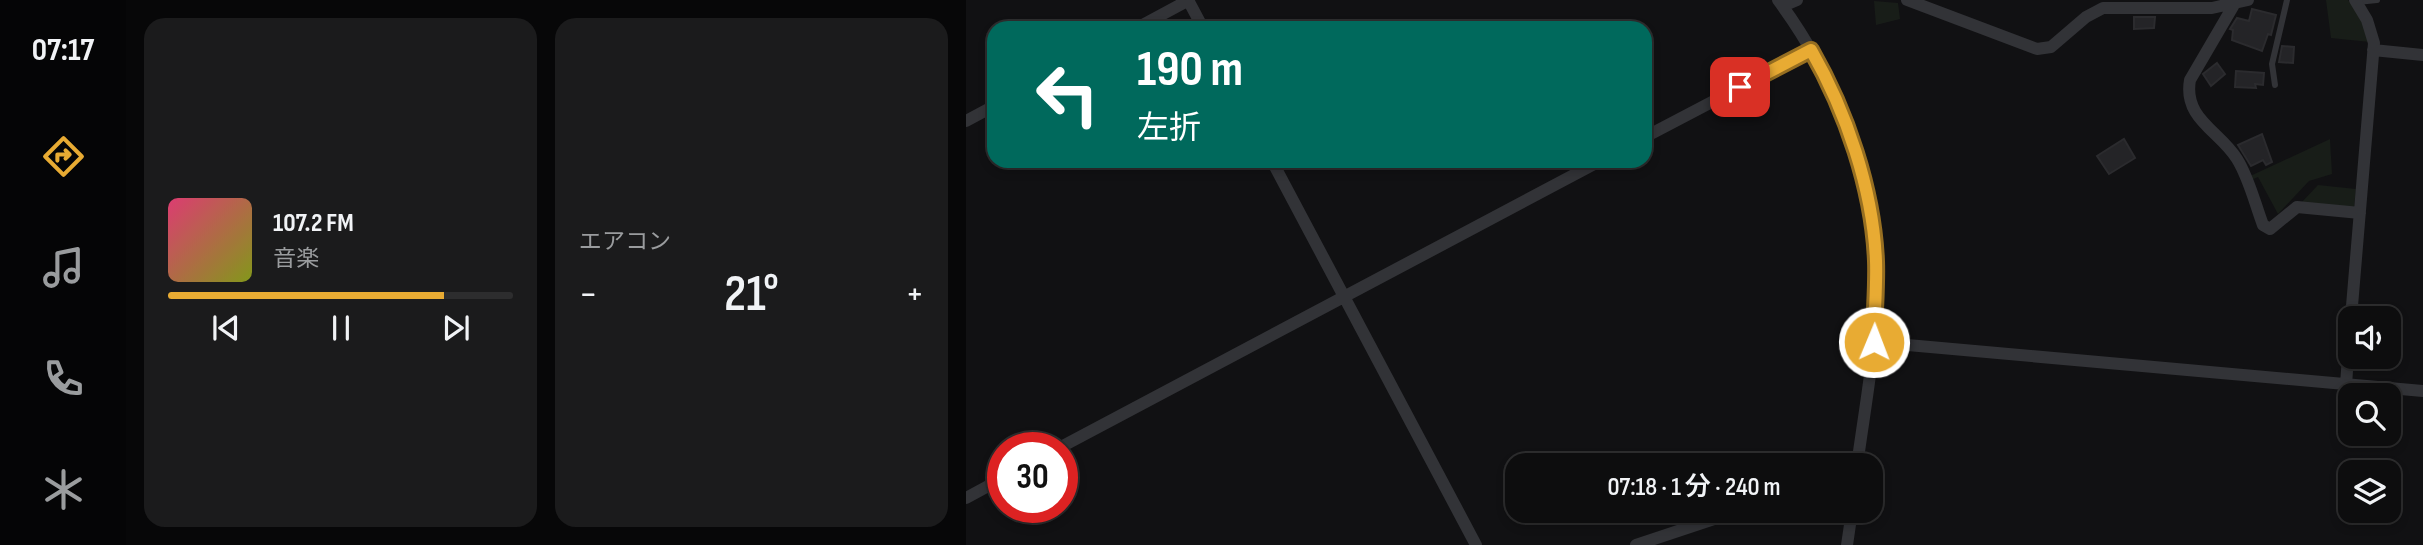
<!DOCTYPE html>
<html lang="ja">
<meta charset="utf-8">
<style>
:root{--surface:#0d0d0e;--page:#1b1b1c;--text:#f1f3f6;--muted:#9a9c9e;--line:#2d2d2e;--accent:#e8ab33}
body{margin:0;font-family:"Sofia Sans Condensed","Noto Sans JP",sans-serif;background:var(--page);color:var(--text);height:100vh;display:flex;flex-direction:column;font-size:26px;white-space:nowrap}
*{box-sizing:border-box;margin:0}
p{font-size:23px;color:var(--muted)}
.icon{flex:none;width:38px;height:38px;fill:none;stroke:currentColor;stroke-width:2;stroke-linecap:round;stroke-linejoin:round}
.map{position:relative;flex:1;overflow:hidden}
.sheet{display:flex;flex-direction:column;gap:18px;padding:18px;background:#070708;width:840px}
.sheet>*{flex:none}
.top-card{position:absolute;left:21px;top:21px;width:665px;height:147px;border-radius:21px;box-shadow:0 4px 10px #0003,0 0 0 2px var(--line);background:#00695c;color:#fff;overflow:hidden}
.controls{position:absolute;left:1372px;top:306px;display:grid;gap:14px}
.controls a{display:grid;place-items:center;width:63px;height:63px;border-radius:14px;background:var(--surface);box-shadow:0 4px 10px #0003,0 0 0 2px var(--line);font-size:35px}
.speed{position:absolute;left:21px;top:432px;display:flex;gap:14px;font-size:35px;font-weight:700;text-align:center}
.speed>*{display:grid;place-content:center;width:91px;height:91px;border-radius:50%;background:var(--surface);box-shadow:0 4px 10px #0003,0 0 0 2px var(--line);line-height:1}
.speed .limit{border:10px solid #d22;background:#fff;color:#111}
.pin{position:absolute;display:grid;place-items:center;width:60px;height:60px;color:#fff;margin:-30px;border-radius:14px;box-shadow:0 4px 10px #0006}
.me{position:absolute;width:77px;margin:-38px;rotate:1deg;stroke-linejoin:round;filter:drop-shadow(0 0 5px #0008)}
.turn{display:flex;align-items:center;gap:24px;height:147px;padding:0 35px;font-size:32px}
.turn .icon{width:91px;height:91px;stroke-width:2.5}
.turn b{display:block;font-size:49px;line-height:60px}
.big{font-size:52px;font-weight:600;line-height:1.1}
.sheet .tile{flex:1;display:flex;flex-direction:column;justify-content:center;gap:10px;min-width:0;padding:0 24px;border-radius:21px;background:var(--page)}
.song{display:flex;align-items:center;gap:21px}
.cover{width:84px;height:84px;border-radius:10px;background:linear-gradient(135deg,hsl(340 70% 55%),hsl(70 70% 35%))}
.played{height:7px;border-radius:4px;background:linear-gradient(90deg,var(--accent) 80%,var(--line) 80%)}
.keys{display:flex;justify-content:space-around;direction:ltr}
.heat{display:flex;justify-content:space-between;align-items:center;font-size:38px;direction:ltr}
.sheet .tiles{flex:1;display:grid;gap:18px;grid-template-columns:repeat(2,1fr)}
.trip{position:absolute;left:539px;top:453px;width:378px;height:70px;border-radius:21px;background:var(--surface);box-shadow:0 4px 10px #0003,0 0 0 2px var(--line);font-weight:600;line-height:70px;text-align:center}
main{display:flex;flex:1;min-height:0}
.menu{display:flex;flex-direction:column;width:126px;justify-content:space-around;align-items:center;background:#050506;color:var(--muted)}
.menu .icon{width:49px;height:49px}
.menu .active{color:var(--accent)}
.menu b{font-size:32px;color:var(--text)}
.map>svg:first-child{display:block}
.green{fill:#181d18}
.building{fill:#242427;stroke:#2b2b2e;stroke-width:2}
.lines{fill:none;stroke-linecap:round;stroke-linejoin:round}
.service{stroke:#323337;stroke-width:6}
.minor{stroke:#323337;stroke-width:12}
.route-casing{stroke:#976f21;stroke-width:18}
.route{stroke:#e8ab33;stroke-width:12}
</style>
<main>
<nav class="menu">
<b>07:17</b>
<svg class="icon active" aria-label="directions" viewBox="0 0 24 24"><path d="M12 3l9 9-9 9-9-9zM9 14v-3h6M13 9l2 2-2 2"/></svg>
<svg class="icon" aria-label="music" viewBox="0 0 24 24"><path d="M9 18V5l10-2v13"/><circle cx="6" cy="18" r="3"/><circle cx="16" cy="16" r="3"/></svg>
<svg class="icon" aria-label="phone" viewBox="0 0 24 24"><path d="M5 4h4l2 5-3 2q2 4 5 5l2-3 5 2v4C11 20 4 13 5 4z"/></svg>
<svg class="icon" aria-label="climate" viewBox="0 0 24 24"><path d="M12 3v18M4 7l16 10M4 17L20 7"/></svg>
</nav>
<section class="sheet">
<div class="tiles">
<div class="tile">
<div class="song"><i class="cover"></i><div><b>107.2 FM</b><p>音楽</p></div></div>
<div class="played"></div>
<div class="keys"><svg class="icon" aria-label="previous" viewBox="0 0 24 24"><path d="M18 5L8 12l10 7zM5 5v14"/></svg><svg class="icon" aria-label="pause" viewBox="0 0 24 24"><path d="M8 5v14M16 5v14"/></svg><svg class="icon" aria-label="next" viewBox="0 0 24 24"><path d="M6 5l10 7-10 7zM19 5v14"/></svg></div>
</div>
<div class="tile"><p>エアコン</p>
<div class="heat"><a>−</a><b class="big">21°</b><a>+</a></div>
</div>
</div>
</section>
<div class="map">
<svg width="1457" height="545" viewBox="0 0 1457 545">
<rect width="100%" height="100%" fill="#111113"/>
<path class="green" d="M1360,0H1382L1394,14L1404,42L1365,38Z
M908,1L932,3L934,19L910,25Z
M1364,139L1366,174L1343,181L1312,214L1292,177L1283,181L1282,177Z
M1352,185L1390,189L1388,207L1335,203Z"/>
<path class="building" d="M1286,9L1310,15L1305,35L1302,34L1296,51L1266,40L1267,30L1264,29L1271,18L1283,21Z
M1168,17H1189L1188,28L1168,29Z
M1316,46L1328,47L1327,63L1313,62Z
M1251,63L1259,74L1245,86L1237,74Z
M1270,71L1298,73L1297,85L1289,84L1290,88L1269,87Z
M1296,134L1306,162L1300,165L1297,160L1285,166L1272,145Z
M1158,139L1169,158L1143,174L1131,156Z"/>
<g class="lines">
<path class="service" d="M1391,2L1411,0
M1309,85L1306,64L1321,0"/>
<path class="minor" d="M222,0L237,28
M812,0C868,75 902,164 910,257C915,326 900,398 891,466
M941,0L1071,49L1085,47L1120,17L1137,8H1246L1282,0
M1269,3L1224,80C1217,119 1254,131 1271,159C1283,178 1289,204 1297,225L1304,229L1331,207L1394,213
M817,6L831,0
M171,28L223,0
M1407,50L1457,55
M0,121L28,106
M679,137L845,50
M306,161L510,545
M1385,318L1408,43L1401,20L1389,0
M908,342L1457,391
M1380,385L1384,328
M93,448L634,161
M0,498L37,478
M670,545L772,511
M881,545L886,511"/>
</g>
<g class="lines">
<defs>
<path id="route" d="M774,87L845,50C880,111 907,189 910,261C911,288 908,315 908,342"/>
</defs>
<use href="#route" class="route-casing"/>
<use href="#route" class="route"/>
</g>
</svg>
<div class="controls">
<a><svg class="icon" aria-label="sound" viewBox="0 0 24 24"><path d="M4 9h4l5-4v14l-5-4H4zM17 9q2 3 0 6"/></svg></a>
<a><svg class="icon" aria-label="search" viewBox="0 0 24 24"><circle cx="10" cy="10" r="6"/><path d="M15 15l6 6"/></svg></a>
<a><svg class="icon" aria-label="layers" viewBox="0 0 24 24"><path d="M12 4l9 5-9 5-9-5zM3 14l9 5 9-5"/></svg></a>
</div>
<div class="speed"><div class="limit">30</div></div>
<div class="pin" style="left:774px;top:87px;background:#d93025"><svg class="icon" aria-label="arrive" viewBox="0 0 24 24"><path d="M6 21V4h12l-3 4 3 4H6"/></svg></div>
<svg class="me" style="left:908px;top:342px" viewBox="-20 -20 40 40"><circle r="17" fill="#e8ab33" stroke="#fff" stroke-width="3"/><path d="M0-11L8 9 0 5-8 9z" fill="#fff"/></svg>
<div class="trip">07:18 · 1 分 · 240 m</div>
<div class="top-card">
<div class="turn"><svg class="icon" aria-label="left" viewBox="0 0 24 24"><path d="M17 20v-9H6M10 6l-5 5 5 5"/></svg><div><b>190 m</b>左折</div></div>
</div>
</div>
</main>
